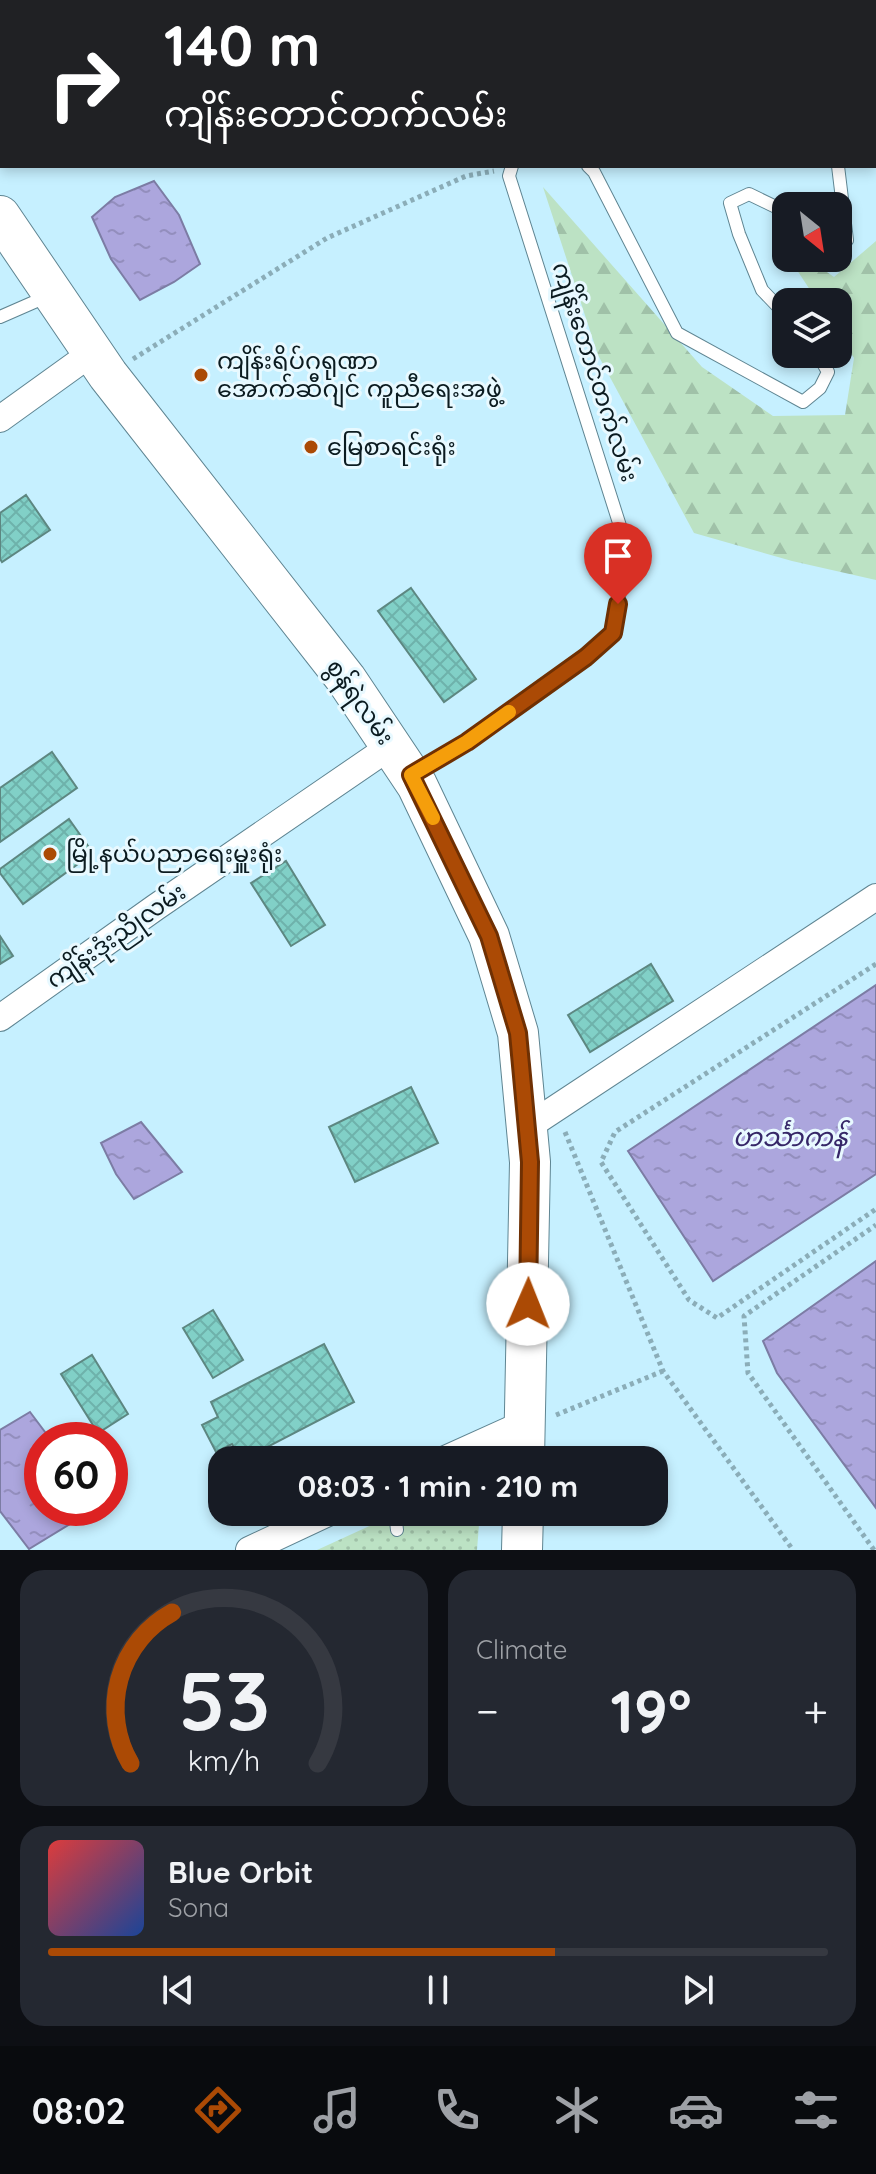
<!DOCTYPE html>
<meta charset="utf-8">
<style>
:root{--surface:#171b24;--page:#242831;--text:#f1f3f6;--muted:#9ea1a6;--line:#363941;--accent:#ab4a05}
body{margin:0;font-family:Quicksand,"Noto Sans Myanmar",sans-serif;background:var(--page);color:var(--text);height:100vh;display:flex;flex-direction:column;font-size:30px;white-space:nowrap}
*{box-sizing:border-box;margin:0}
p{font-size:26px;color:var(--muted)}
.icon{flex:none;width:44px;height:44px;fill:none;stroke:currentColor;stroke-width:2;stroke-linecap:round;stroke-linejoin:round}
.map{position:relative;height:1550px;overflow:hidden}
.details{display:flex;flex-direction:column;gap:20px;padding:20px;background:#0d0f14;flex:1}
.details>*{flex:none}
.guide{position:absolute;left:0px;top:0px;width:876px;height:168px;box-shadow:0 4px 12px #0003;background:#202124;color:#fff;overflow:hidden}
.needle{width:52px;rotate:150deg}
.controls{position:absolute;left:772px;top:192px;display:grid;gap:16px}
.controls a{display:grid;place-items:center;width:80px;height:80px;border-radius:16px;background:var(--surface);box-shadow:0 4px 12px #0003;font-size:40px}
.speed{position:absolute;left:24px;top:1422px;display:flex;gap:16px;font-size:40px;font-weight:700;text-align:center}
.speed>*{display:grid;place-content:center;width:104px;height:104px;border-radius:50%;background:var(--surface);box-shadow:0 4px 12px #0003;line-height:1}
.speed .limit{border:12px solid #d22;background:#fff;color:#111}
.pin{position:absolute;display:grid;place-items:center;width:68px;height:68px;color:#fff;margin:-82px -34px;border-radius:50% 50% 50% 0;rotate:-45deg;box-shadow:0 0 8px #0007}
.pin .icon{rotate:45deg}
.me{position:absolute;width:88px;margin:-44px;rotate:1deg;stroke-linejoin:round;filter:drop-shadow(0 0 6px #0008)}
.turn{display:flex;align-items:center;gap:28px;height:168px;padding:0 32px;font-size:36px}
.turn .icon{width:104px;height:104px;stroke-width:2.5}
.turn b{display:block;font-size:56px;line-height:68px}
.big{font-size:60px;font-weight:800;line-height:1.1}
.details .card{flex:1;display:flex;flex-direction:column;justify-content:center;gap:12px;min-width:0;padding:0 28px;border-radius:24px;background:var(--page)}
.details .dial{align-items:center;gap:0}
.dial svg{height:208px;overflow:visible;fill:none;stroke:var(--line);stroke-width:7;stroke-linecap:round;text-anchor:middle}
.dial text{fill:var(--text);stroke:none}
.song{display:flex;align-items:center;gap:24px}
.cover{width:96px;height:96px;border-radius:12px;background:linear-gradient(135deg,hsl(0 70% 55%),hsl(220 70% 35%))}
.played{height:8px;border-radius:4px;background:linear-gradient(90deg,var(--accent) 65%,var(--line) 65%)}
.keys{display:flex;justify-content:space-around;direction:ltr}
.heat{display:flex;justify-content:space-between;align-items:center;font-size:44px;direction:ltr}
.details .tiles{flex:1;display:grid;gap:20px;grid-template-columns:1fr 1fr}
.card:last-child{grid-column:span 2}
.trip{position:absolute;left:208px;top:1446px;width:460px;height:80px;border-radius:24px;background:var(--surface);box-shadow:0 4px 12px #0003;font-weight:800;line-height:80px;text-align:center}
.dock{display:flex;height:128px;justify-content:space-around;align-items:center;background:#090b0e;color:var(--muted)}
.dock .icon{width:56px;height:56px}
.dock .selected{color:var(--accent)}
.dock b{font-size:36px;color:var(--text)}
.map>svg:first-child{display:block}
.forest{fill:url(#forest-firs)}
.park{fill:url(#park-dots)}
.water{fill:url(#water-ripples);stroke:#7c7ca4;stroke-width:2}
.building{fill:url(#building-cross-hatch);stroke:#5d8781;stroke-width:2}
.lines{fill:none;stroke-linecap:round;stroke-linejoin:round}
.lane-casing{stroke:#5f8592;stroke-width:14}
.street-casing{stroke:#5f8592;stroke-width:28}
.primary-casing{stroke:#5f8592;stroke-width:42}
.path{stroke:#8badb8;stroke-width:5;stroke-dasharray:4 4;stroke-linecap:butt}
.lane{stroke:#fff;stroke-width:12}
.street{stroke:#fff;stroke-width:26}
.primary{stroke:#fff;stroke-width:40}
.route-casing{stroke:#6f3003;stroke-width:20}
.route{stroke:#ab4a05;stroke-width:14}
.slow{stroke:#f59e0b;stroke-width:14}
.poi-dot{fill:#ab4a05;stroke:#e8f9ff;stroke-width:3}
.labels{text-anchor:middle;stroke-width:6;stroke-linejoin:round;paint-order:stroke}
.poi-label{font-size:24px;fill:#0b1b20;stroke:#e8f9ff;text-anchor:start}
.street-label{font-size:24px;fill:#0b1b20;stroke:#e8f9ff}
.water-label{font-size:26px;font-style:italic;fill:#362768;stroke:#e8f9ff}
</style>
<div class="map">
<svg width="876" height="1550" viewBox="0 0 876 1550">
<defs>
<pattern id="forest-firs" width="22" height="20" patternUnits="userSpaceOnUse" patternTransform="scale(2)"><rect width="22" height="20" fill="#bce2c4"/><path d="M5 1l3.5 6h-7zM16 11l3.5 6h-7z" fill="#a0c1a8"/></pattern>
<pattern id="park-dots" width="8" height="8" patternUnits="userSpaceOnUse" patternTransform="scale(2)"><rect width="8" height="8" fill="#bce2c4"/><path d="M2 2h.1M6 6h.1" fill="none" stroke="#a0c1a8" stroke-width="1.8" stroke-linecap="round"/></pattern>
<pattern id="water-ripples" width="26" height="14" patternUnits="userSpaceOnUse" patternTransform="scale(2)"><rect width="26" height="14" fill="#aca6dd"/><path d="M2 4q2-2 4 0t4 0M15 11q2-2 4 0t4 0" fill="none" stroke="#938ebd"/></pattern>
<pattern id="building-cross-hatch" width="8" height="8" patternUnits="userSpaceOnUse" patternTransform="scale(2)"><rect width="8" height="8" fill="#81d0c7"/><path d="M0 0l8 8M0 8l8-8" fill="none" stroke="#6eb2ab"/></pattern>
</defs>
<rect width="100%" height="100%" fill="#c6f0ff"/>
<path class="forest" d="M472,0H796L792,2Z
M543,187L702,367L773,416L845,415L854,358L838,333V302H818L789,258H807L834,277L876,241V580L792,561L694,533L598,355Z"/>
<path class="park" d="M400,1512H480L477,1550H317Z"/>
<path class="water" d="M154,181L179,215L200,264L174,282L140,300L111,259L92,217L115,197Z
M876,985V1174L713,1281L628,1151Z
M141,1122L182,1172L134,1199L116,1174L101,1143Z
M876,1261V1508L777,1373L763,1341Z
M30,1412L51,1440H42V1508L93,1510L29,1549L0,1511V1430Z"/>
<path class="building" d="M26,495L50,530L2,562L0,559V513Z
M411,588L476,679L444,702L378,611Z
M52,752L77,788L0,842V788Z
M69,819L93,853L23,904L0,873V869Z
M286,861L325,925L291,946L251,883Z
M0,936L13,956L0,964Z
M651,964L673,1001L590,1052L568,1015Z
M411,1087L438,1143L355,1182L329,1127Z
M213,1310L243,1360L213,1378L183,1328Z
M324,1344L354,1402L242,1460L232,1444L216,1452L202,1425L218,1417L211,1402Z
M92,1355L128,1414L98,1433L61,1374Z"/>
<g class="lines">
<defs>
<path id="lane" d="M874,84L876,83
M588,166L594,172L677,333L803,402L820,388L828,372L818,354
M786,215L782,210L749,194L730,203L739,234L762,290L786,315
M838,244L847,240L838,166
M0,317L48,296
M413,773L467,742L586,657L613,633L627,548L509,176L512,166
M395,1512L397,1530"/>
<path id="street" d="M0,419L93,352
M0,1018L156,907L391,746
M529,1126L876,897
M443,1460L525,1423
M249,1550L330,1512"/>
<path id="primary" d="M0,216L108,375L346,679L417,785L489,936L518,1033L530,1162L524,1460
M522,1550L523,1512"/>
</defs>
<use href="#lane" class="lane-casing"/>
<use href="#street" class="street-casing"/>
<use href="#primary" class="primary-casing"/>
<path class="path" d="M133,359L327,238L466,176L494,171
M876,964L615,1132L601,1162L689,1300L717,1318L876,1209
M565,1132L663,1371L793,1550
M556,1415L663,1371
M874,1550L748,1373L744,1316L876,1225"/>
<use href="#lane" class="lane"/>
<use href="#street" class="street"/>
<use href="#primary" class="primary"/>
</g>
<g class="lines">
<defs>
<path id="route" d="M528,1304L530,1162L518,1033L489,936L411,775L467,742L586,657L613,633L618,604"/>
</defs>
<use href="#route" class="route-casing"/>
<use href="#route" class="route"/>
<path class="slow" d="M433,818L411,775L467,742L509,712"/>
</g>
<g class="poi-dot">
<circle cx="201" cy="375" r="8"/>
<circle cx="311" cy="447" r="8"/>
<circle cx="50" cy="854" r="8"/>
</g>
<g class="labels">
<g class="poi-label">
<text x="217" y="369">ကျိန်းရိပ်ဂရုဏာ<tspan x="217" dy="28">အောက်ဆီဂျင် ကူညီရေးအဖွဲ့</tspan></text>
<text x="327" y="455">မြေစာရင်းရုံး</text>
<text x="66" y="862">မြို့နယ်ပညာရေးမှူးရုံး</text>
</g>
<g class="street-label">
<text transform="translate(595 372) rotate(72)" y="8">ကျိန်းတောင်တက်လမ်း</text>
<text transform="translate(360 702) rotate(55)" y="8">စွန်ရဲလမ်း</text>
<text transform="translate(116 936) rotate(-35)" y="8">ကျိန်းဒုံးညိုလမ်း</text>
</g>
<g class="water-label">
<text x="790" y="1146">ဟင်္သာကန်</text>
</g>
</g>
</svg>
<div class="controls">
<a><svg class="needle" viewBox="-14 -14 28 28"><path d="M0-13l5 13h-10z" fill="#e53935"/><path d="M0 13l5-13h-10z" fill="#9ea1a6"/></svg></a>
<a><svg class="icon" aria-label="layers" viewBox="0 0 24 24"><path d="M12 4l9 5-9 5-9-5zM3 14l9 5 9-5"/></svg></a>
</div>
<div class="speed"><div class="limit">60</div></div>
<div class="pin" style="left:618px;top:604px;background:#d93025"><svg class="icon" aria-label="arrive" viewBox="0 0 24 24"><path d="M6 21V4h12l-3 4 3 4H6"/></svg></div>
<svg class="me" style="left:528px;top:1304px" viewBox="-20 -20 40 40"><circle r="19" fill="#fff"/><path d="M0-13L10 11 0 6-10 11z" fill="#ab4a05"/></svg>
<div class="trip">08:03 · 1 min · 210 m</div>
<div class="guide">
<div class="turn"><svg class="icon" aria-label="right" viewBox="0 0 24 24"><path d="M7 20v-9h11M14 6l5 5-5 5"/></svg><div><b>140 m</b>ကျိန်းတောင်တက်လမ်း</div></div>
</div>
</div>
<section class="details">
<div class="tiles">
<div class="card dial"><svg viewBox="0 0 100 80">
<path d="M14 69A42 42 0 1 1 86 69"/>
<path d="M14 69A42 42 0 0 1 30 11" stroke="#ab4a05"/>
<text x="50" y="56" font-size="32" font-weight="700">53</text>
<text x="50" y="72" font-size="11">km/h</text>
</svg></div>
<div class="card"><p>Climate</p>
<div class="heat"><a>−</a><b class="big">19°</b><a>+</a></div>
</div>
<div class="card">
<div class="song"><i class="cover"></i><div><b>Blue Orbit</b><p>Sona</p></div></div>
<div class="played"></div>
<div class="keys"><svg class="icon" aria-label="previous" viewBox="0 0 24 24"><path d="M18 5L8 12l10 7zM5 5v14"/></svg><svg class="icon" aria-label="pause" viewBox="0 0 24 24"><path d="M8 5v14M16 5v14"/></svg><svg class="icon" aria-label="next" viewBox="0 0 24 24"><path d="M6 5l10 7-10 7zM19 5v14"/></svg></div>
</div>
</div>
</section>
<nav class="dock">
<b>08:02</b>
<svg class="icon selected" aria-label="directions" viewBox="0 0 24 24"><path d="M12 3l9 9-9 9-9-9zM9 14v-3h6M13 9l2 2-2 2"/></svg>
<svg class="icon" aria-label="music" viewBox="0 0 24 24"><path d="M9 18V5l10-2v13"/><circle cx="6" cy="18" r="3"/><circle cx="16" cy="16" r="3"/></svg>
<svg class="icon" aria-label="phone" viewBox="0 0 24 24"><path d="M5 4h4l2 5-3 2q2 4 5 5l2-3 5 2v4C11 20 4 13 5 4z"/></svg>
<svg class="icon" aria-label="climate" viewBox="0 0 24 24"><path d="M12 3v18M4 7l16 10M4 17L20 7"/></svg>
<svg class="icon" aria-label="car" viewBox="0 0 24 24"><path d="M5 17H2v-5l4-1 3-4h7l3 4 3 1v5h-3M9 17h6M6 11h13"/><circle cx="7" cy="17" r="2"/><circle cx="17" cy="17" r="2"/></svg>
<svg class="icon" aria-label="filters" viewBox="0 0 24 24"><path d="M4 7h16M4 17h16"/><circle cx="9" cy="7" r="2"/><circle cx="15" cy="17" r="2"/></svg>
</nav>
